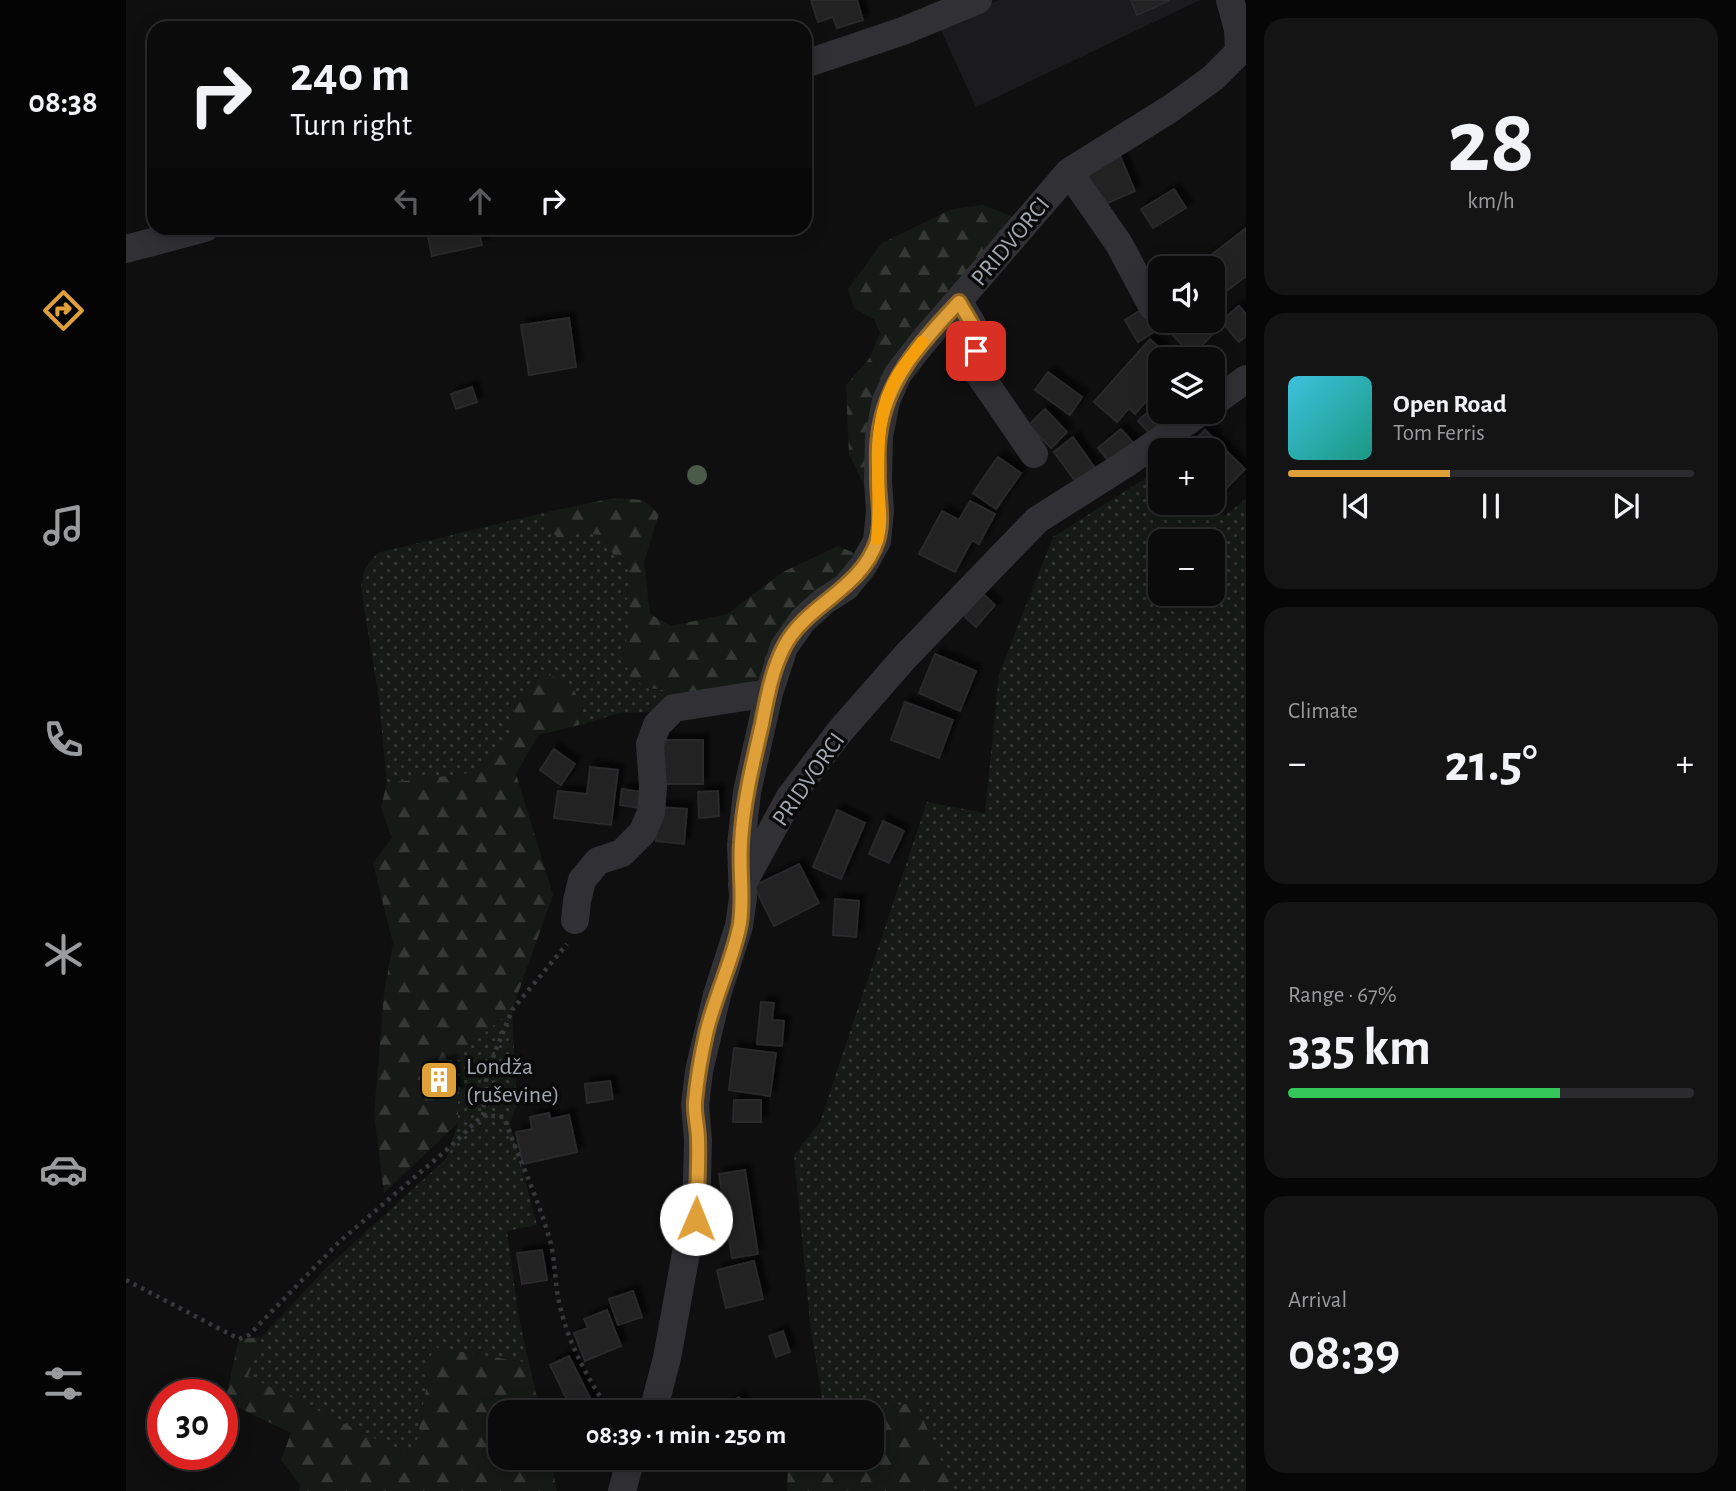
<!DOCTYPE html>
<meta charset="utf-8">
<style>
:root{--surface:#0b0b0c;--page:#141415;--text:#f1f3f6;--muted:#9a9b9d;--line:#2b2b2d;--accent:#df9f39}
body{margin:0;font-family:"Alegreya Sans",sans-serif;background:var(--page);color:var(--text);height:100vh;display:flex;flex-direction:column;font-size:26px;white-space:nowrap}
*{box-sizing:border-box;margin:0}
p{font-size:23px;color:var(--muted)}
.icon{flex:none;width:38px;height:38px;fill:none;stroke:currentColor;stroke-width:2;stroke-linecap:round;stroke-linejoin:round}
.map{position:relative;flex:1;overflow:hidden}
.drawer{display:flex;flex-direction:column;gap:18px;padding:18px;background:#060607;width:490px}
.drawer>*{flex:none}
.guide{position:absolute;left:21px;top:21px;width:665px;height:214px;border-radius:21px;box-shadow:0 4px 18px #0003,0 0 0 2px var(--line);background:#0b0b0c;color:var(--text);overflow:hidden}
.controls{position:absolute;left:1022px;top:256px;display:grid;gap:14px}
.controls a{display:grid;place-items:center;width:77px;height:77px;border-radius:14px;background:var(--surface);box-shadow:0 4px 18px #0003,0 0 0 2px var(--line);font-size:35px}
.speed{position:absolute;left:21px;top:1379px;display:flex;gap:14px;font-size:35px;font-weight:700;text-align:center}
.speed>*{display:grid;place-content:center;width:91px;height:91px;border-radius:50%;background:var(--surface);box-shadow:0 4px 18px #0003,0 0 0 2px var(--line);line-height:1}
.speed .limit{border:10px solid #d22;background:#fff;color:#111}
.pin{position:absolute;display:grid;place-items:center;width:60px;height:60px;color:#fff;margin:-30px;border-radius:14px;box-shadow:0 4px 10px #0006}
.me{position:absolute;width:77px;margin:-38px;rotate:1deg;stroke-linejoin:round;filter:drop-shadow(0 0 5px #0008)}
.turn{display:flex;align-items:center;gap:24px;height:147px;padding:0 28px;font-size:32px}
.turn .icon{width:91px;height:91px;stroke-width:2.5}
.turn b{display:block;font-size:49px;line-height:60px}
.lanes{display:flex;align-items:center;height:66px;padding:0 28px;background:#0003;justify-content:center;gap:35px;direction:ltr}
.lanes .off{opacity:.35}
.big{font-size:52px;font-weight:700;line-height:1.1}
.drawer .widget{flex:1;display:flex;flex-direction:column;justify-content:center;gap:10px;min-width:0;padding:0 24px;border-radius:21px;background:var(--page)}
.drawer .dial{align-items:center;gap:0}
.dial b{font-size:91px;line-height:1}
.song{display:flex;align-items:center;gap:21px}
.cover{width:84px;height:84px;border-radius:10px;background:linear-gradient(135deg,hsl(190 70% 55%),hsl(170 70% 35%))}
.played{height:7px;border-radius:4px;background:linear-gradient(90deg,var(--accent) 40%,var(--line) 40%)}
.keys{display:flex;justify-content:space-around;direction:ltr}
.heat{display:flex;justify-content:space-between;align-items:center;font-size:38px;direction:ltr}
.charge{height:10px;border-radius:5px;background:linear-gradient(90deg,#34c759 67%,var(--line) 0)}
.trip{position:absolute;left:362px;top:1400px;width:396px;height:70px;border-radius:21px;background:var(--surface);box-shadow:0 4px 18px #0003,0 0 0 2px var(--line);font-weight:700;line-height:70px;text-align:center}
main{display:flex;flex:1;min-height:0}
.dock{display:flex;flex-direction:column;width:126px;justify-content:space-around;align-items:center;background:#040405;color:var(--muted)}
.dock .icon{width:49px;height:49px}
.dock .active{color:var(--accent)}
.dock b{font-size:32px;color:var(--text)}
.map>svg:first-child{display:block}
.built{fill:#1b1b1d}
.grass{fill:url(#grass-dots);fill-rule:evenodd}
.forest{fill:url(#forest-firs)}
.building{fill:#222224;stroke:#29292c;stroke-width:2;filter:url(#shadow)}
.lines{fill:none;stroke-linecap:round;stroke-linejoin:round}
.path{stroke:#37383c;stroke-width:4.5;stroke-dasharray:3.5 5;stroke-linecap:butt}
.minor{stroke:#313135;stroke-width:28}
.tree{fill:#4a5b4a}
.route-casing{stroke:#916725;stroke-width:18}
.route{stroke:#df9f39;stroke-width:12}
.slow{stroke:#f59e0b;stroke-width:12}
.labels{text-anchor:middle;stroke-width:7;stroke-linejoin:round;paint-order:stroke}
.street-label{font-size:24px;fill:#a2a7b0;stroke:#0a0a0b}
.poi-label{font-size:24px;fill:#a2a7b0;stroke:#0a0a0b;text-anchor:start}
</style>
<main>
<nav class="dock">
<b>08:38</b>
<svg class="icon active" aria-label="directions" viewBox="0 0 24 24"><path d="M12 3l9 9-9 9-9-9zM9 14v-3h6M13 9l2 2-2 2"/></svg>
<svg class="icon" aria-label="music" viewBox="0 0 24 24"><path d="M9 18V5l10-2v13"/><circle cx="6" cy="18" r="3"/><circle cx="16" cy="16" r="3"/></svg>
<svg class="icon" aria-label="phone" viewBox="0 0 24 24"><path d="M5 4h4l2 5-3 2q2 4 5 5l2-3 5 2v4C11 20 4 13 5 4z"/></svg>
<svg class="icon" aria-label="climate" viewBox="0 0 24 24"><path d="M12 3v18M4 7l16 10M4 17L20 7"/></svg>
<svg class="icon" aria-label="car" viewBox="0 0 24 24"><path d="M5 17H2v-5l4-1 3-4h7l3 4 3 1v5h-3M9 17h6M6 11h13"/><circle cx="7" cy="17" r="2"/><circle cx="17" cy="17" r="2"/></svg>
<svg class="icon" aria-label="filters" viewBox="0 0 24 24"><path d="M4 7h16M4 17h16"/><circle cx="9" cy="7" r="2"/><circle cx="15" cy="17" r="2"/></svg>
</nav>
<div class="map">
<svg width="1120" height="1491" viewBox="0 0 1120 1491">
<defs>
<pattern id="grass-dots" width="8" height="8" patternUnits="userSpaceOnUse" patternTransform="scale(1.75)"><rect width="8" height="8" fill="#161a16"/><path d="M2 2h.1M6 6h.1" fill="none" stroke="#353835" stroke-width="1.8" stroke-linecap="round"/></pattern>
<pattern id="forest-firs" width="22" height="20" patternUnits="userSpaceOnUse" patternTransform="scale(1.75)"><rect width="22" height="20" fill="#161a16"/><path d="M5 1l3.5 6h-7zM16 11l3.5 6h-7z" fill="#353835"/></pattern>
<filter id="shadow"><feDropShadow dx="6" dy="-6" stdDeviation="2" flood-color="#0009"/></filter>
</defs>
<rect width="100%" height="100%" fill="#0f0f10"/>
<path class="built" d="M873,0H1074L850,107L813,26Z"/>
<path class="grass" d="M1028,473L1034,477V502H1075L1098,516L1120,499V1491H828L789,1400L746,1416V1412H698L684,1322L668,1155L694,1122L801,802L859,813L873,674L927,537ZM1034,541H1087V593H1034Z
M426,511L421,526L453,533L477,535L487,554L503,570L501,599L506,615L497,656L522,688L554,692L526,712L494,713L453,725L454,702L390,697L384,735L354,772L261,783L253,700L235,587L238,571L251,553Z
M386,1010L391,1104L384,1123L411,1225L381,1231L393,1319L403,1363L307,1347L289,1454L274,1451L121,1376L136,1337L200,1268L320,1159L332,1123V1093L325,1061Z"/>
<path class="forest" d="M857,205L890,218L781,340L743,496L723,454L720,385L743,359L754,333L748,319L728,308L722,289L756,243L826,209Z
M488,498L517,500L533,514L518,562L524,614L545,626L601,614L657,572L712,546L733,555L637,678L596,690L554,692L522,688L504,677L497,656L506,615L501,599L503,570L487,554L477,535L453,533L433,539L420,526L426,511Z
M416,672L445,684L454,702L453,725L412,735L390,774L427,895L386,1010L325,1061L332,1093V1123L258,1193L248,1115L258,994L267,943L247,863L266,838L255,807L261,783L354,772L384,735L390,697Z
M136,1337L122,1376L274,1451L289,1454L307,1347L403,1363L414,1412H374V1458H424L431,1491H173L174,1485L155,1460L165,1433L99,1401L113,1339Z
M789,1400L828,1491H661L662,1467L672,1458H746V1416Z"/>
<path class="building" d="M685,0H731L737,20L711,28L707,17L692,22Z
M1005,0H1044L1011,15Z
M994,156L1009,191L975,206L960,172Z
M1048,189L1060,208L1027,228L1015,209Z
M300,228H352L356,245L306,256Z
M1120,228V276L1098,293L1087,278V268H1079L1075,263Z
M1113,306L1120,314V336L1113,342L1095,321Z
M1018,308L1031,330L1012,342L999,320Z
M443,318L450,367L403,375L395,325Z
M1050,320H1081L1091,330L1066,355L1041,329Z
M1024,339L1037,351L1026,362L1034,369V376L1024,388L1028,392L1009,414L1003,408L991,422L968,402Z
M922,372L956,397L944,415L909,390Z
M346,387L351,402L330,409L325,394Z
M1034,401V411H1058L1028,438L1012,421Z
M919,409L941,432L925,448L903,425Z
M995,429L1010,446L986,465L972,448Z
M1079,430L1119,469L1091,498L1087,494V450H1059Z
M947,437L969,468L950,482L928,452Z
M872,457L895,473L870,509L847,493Z
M844,501L869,514L853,544L846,540L829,572L793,554L816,511L833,520Z
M857,594L869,605L850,627L838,616Z
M809,654L850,671L834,711L793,693Z
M779,702L827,720L813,758L765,740Z
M535,740H577V784H535Z
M428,749L449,764L435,785L414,770Z
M464,767L492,770L485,825L428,818L432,791L461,794Z
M496,789L516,792L514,808L494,805Z
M592,791L593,816L573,818L572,792Z
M532,807L561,809L558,844L530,841Z
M711,810L739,823L715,879L687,867Z
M757,821L778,831L763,863L743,854Z
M673,864L693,903L648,926L628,886Z
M709,899L733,901L730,937L707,935Z
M635,1002L648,1003L646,1020L658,1021L656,1046L631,1044Z
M608,1048L650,1053L644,1096L603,1090Z
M325,1061L332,1093L300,1100L294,1068Z
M484,1081L487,1099L461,1103L459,1084Z
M608,1100H635V1122H607Z
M423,1113L424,1119L443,1115L451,1152L397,1164L390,1132L406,1129L404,1117Z
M619,1170L632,1254L606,1258L593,1174Z
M416,1250L421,1280L396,1284L391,1253Z
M628,1261L637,1299L600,1308L591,1270Z
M507,1291L516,1317L492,1325L483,1299Z
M481,1310L495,1346L459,1361L448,1333L462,1328L458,1319Z
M657,1331L664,1352L650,1357L643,1336Z
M443,1356L468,1406L455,1412H447L424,1365Z
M613,1397L622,1412H588Z"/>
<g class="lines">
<path class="path" d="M357,1115L378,1117C392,1157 411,1195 423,1237C430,1259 428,1284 434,1306C443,1345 462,1379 484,1412
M0,1280L113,1339L123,1335L213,1242L325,1146L357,1115L361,1072L386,1010L441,944"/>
<path class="minor" d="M679,64L777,31L852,0
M943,172L993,244L1026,306
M0,249L79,228
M833,302L850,331L851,371L908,454
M1087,403L1120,379
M616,885L664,797L715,730L779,657L856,577L911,520L1001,463L1076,411
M449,920L451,901L456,880L472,861L496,853L516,833L525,813L527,787L524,744L531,725L548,708L643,693
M525,1412L529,1404L541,1358L560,1253L570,1219L572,1140L569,1105L573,1071L591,995L613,926L617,898L615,845L621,792L643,693L658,647L677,620L698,601L720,587L737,566L751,541L754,511L752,481L753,436L760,401L772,374L796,343L943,172L1044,109L1087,78L1113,52L1112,29L1104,0
M496,1491L505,1458"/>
</g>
<circle class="tree" cx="571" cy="475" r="10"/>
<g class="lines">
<defs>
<path id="route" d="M570,1219C571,1192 573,1165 572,1139C572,1127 568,1114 569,1102C571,1080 575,1056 580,1034C588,998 608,958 614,923C618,896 613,870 615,843C617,803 627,763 636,724C641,698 646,670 658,647C680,604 735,590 751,541C758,519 751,495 752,473C752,461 751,448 753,436C759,380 796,342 833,302L850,331V351"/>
</defs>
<use href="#route" class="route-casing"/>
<use href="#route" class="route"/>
<path class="slow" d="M751,539C757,484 741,423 773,373C780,362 789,352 796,342"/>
</g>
<defs>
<symbol id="building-square" viewBox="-11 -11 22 22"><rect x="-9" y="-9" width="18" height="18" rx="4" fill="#df9f39" stroke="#0a0a0b"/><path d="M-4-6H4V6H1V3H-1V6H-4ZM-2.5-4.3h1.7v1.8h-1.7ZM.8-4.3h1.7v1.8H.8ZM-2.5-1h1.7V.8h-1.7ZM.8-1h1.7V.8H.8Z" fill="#fff"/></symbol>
</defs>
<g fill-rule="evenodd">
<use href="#building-square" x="291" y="1058" width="44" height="44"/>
</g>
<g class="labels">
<g class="street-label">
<text transform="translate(884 241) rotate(-50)" y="8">PRIDVORCI</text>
<text transform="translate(682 779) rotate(-55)" y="8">PRIDVORCI</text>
</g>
<g class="poi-label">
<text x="340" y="1074">Londža<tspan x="340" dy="28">(ruševine)</tspan></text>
</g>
</g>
</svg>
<div class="controls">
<a><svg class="icon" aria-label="sound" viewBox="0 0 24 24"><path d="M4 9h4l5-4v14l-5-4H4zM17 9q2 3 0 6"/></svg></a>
<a><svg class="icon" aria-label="layers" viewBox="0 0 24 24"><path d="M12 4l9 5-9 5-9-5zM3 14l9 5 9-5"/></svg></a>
<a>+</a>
<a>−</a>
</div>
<div class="speed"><div class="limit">30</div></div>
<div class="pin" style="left:850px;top:351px;background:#d93025"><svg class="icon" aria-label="arrive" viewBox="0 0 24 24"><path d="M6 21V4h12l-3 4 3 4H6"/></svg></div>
<svg class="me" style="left:570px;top:1219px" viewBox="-20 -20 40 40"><circle r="19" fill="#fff"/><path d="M0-13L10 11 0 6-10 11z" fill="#df9f39"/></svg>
<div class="trip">08:39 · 1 min · 250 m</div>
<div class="guide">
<div class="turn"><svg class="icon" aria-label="right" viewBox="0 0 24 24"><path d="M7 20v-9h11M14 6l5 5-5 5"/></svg><div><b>240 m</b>Turn right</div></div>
<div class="lanes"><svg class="icon off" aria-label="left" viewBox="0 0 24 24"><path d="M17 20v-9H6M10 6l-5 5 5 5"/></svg><svg class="icon off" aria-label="ahead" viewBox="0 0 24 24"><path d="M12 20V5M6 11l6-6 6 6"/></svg><svg class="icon" aria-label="right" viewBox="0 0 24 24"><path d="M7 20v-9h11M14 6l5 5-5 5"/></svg></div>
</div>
</div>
<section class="drawer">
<div class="widget dial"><b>28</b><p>km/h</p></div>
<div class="widget">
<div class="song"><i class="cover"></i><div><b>Open Road</b><p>Tom Ferris</p></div></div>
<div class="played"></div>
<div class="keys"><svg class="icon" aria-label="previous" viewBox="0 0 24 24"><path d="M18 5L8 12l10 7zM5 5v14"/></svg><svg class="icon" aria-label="pause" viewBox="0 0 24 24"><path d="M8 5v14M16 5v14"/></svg><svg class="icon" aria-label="next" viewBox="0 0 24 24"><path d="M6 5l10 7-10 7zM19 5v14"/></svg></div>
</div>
<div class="widget"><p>Climate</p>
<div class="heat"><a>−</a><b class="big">21.5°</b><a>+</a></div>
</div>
<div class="widget"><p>Range · 67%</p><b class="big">335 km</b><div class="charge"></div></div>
<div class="widget"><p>Arrival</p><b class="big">08:39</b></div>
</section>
</main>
